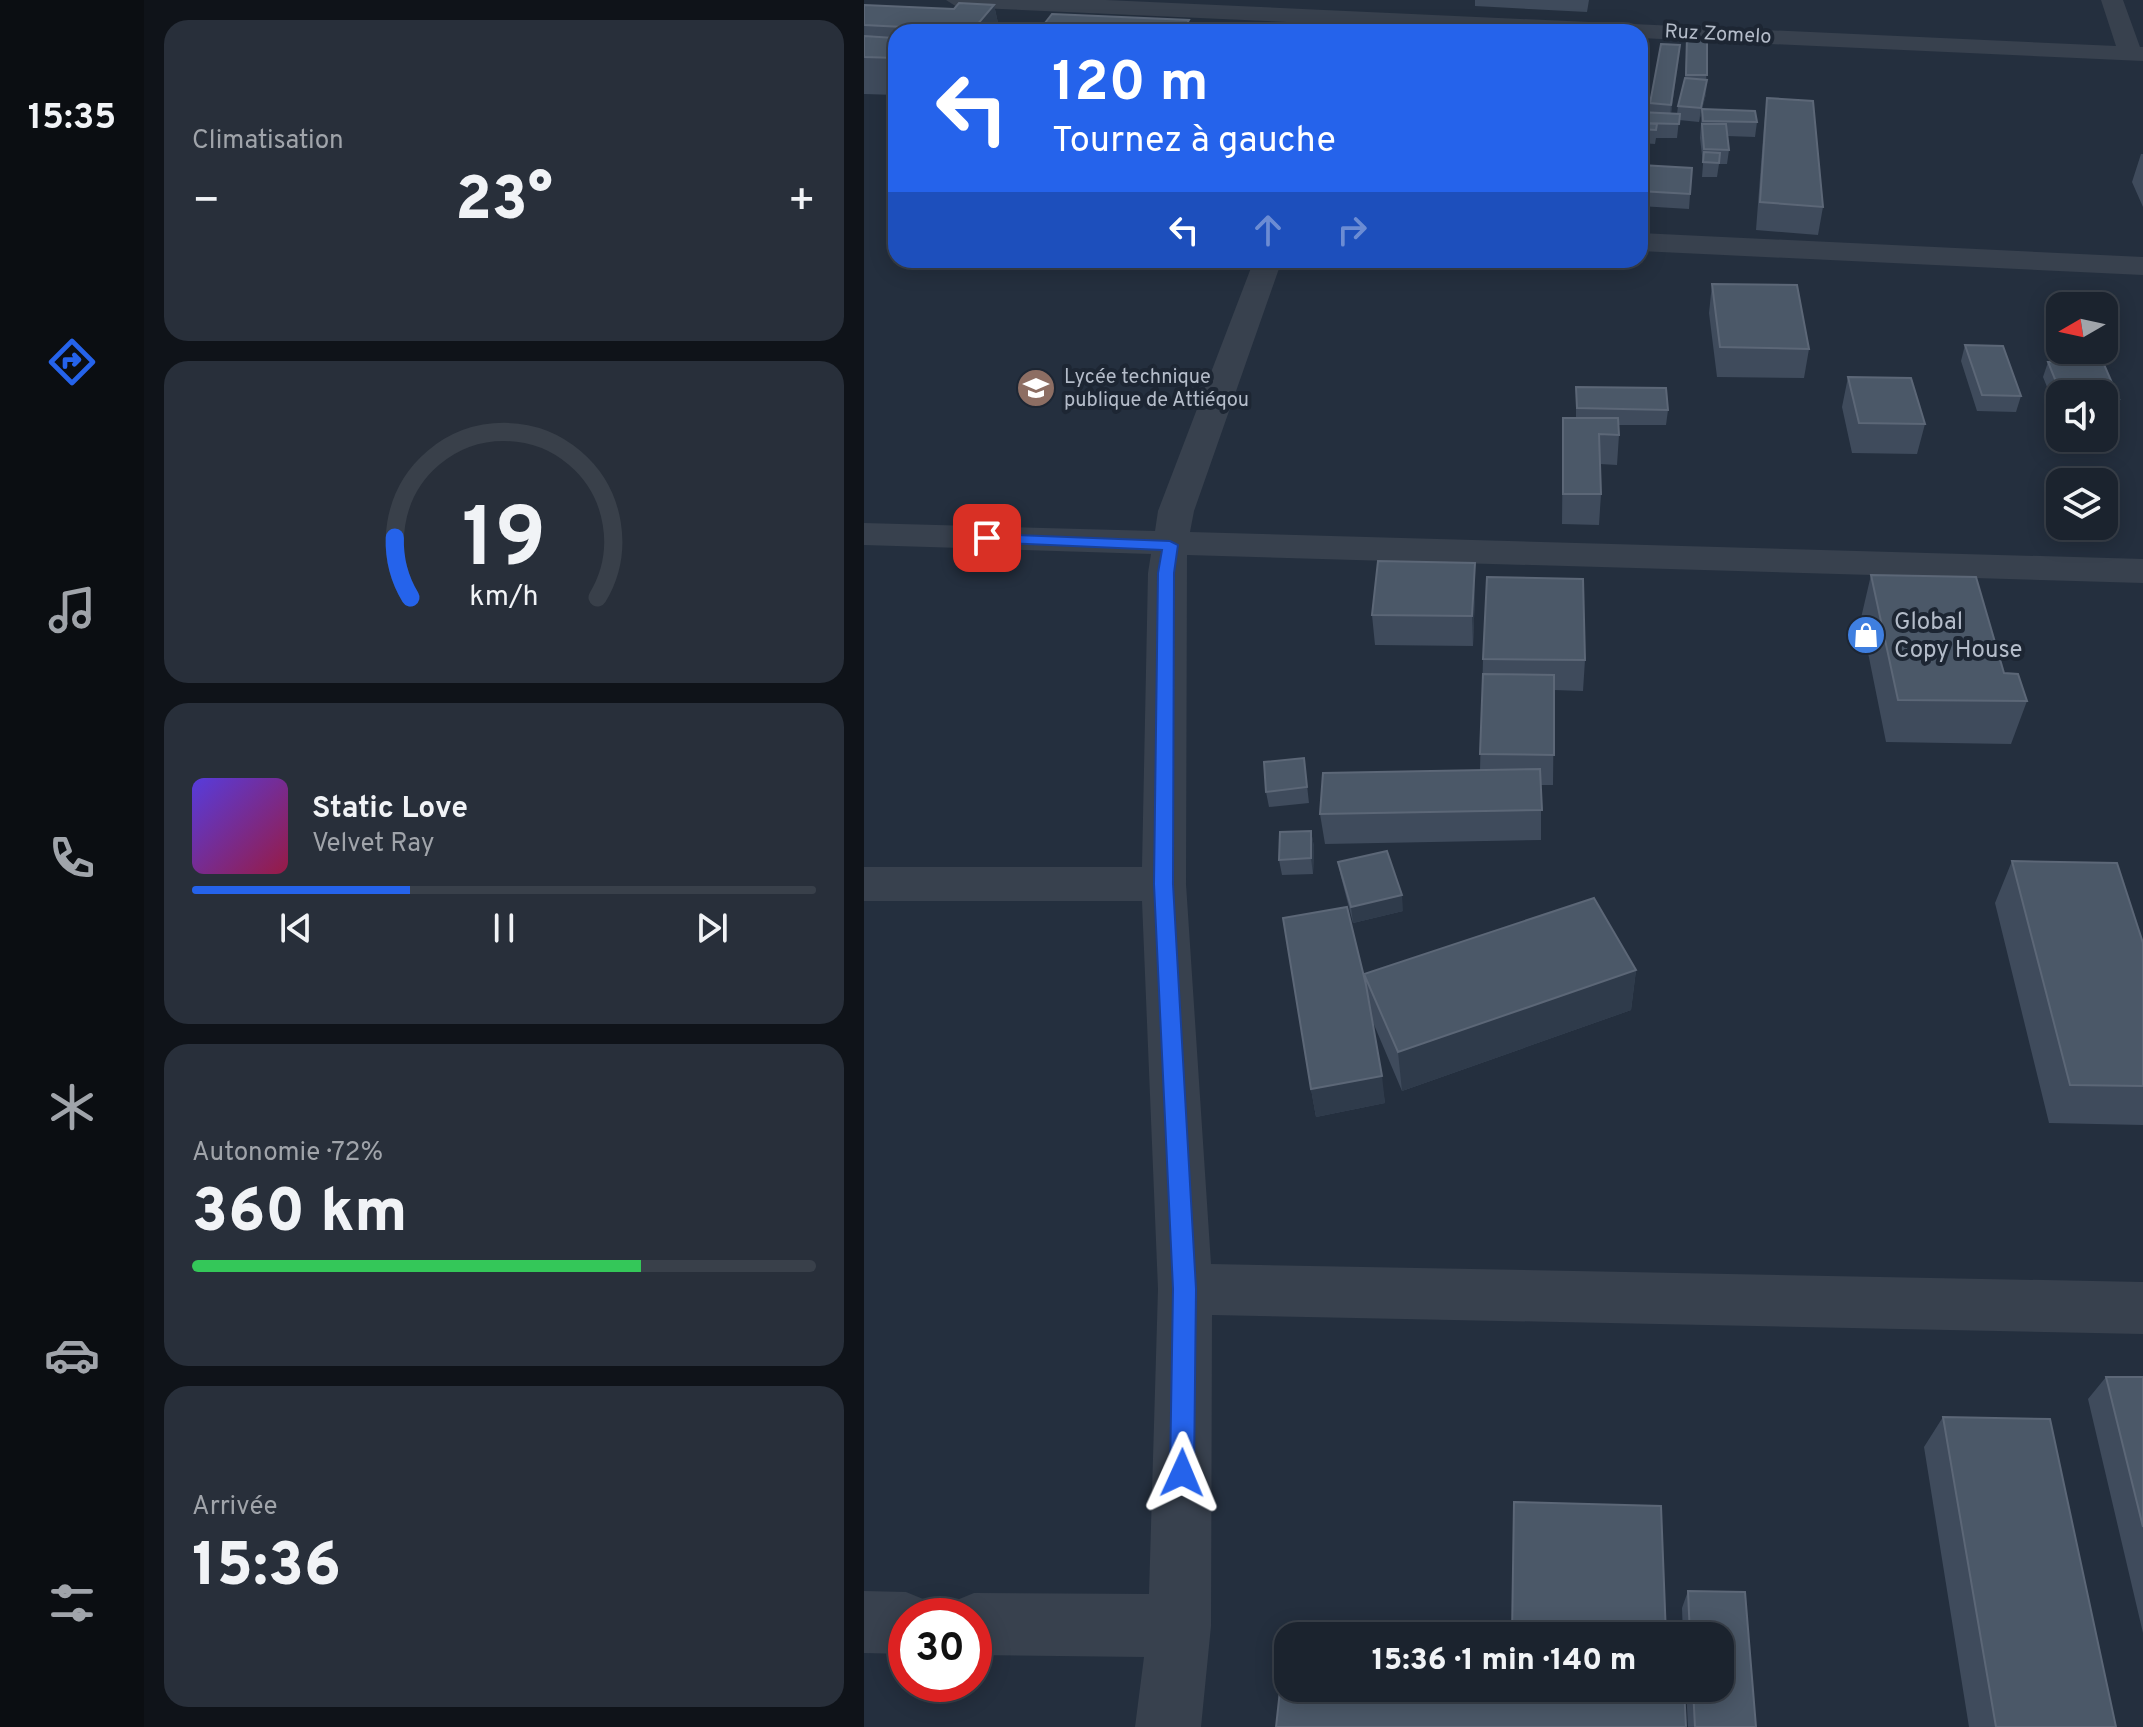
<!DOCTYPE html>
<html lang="fr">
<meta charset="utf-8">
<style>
:root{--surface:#1b232e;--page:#282f3a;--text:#f1f3f6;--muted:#a0a4aa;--line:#39404a;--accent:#2563eb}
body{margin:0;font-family:Overpass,sans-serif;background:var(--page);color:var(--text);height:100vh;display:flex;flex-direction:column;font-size:30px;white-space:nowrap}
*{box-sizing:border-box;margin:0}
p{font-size:26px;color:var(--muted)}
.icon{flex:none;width:44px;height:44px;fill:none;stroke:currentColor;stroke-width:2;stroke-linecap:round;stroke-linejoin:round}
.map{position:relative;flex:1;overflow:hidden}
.panel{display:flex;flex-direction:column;gap:20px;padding:20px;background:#0f1319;width:720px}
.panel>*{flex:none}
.top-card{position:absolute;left:24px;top:24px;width:760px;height:244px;border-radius:24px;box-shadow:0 4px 20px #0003,0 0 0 2px var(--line);background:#2563eb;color:#fff;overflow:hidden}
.needle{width:52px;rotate:261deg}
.fabs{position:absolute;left:1182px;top:292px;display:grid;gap:16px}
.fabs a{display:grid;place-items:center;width:72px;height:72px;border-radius:16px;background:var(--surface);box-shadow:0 4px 20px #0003,0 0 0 2px var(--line);font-size:40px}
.speed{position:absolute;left:24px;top:1598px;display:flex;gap:16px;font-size:40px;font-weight:700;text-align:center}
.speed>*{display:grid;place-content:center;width:104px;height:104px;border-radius:50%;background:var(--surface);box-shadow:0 4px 20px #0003,0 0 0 2px var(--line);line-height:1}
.speed .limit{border:12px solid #d22;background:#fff;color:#111}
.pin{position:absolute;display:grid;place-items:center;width:68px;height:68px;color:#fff;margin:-34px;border-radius:16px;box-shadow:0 4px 12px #0006}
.me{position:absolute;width:88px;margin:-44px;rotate:1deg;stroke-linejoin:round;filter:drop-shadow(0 0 6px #0008)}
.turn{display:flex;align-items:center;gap:28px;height:168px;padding:0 32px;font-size:36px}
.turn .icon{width:104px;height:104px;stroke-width:2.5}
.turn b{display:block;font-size:56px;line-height:68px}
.lanes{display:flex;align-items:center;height:76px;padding:0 32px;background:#0003;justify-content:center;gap:40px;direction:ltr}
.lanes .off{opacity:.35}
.big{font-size:60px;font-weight:800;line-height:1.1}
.panel .widget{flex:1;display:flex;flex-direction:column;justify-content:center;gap:12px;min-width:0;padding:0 28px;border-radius:24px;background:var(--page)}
.panel .dial{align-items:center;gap:0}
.dial svg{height:208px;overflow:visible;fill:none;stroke:var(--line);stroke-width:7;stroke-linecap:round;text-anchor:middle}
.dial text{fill:var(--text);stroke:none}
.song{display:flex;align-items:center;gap:24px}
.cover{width:96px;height:96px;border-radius:12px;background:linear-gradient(135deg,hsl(250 70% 55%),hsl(340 70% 35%))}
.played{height:8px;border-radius:4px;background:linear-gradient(90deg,var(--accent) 35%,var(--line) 35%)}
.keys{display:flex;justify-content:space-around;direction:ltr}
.heat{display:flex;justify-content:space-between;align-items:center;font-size:44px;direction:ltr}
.charge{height:12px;border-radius:6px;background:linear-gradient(90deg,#34c759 72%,var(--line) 0)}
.trip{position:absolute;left:410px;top:1622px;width:460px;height:80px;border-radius:24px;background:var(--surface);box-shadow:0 4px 20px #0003,0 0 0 2px var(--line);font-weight:800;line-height:80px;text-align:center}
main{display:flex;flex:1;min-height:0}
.tabs{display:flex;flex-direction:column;width:144px;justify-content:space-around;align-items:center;background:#0b0e12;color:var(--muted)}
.tabs .icon{width:56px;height:56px}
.tabs .current{color:var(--accent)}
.tabs b{font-size:36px;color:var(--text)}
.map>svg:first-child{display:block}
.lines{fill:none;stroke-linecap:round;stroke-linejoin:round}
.minor{fill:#38414e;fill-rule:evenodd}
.wall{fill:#3f4b5c}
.shaded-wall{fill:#2f3b4b}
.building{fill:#4b5868;stroke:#5c6777;stroke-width:2}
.route{fill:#2563eb;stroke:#184099;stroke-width:2}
.labels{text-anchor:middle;stroke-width:8;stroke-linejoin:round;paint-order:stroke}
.far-street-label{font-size:20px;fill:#b4bcc9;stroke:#1d2633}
.far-poi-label{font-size:20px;fill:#b4bcc9;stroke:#1d2633;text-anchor:start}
.poi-label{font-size:24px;fill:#b4bcc9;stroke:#1d2633;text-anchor:start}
</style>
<main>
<nav class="tabs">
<b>15:35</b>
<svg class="icon current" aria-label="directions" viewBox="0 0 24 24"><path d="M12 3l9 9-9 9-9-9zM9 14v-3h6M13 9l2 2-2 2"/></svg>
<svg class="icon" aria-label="music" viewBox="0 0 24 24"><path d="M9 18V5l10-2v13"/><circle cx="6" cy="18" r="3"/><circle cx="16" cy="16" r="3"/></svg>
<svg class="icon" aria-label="phone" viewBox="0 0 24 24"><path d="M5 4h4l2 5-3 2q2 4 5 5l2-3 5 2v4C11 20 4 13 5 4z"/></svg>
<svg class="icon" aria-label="climate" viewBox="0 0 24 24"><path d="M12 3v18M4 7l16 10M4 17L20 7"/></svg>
<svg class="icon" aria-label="car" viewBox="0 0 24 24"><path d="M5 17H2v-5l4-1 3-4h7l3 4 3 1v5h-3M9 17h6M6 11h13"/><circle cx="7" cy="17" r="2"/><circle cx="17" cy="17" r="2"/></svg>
<svg class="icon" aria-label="filters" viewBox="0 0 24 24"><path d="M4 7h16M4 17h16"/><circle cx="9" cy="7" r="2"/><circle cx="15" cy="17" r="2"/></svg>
</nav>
<section class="panel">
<div class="widget"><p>Climatisation</p>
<div class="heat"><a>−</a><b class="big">23°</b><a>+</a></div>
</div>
<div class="widget dial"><svg viewBox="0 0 100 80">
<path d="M14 69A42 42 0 1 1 86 69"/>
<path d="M14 69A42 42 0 0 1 8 46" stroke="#2563eb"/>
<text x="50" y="56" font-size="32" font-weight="700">19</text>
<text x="50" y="72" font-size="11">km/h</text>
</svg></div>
<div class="widget">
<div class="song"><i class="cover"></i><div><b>Static Love</b><p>Velvet Ray</p></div></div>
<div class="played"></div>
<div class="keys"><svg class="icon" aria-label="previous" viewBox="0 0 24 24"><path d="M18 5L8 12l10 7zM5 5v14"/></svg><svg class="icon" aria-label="pause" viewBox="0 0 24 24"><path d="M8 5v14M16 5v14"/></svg><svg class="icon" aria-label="next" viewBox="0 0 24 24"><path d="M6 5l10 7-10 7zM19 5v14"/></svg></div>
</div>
<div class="widget"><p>Autonomie · 72%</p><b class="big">360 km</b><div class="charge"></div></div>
<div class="widget"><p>Arrivée</p><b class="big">15:36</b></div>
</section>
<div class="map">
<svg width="1279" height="1727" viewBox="0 0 1279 1727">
<rect width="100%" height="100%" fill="#242f3e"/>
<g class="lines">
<path class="minor" d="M82,0H242L1252,46L1237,0H1259L1276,47H1279V61L776,38V32H643L93,7Z
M776,233L1279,257V275L776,251Z
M390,260H418L330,511L326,532L1279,559V583L323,555L322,884L347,1264L1279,1282V1334L348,1315L347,1626L337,1727H271L280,1657L110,1655V1616H82L88,1602L110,1593L285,1594L294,1289L278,901H0V867H278L284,573L287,554L0,545V523L291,531L294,511Z
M0,1591L42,1592L64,1601L71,1616H42V1654L0,1653Z"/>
</g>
<path class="wall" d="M611,0H725L723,12L611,6Z
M0,5L90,9L130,5L136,32H32V95L0,94Z
M823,36L843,37L842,94L838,109L893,122L891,137L863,136L865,150L863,164H855L853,177H838L839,164L836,138L838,110L835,122L815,120L813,138H792L791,144L776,143V112H785L786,103L816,45L807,114H813L814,106L821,78Z
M903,98L959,207L954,235L892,230L900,125Z
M1277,154H1279V207L1268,182Z
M828,168L825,209L776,206V170Z
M239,260H327L326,263Z
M848,284L945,349L940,378L853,377L845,313Z
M1101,345L1157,396L1152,412L1113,411L1097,361Z
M1184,362L1255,399L1250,414H1240V394H1196V414H1194L1179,377Z
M984,377L1061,424L1053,454L988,453L978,407Z
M712,387L804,410L802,425H755V435L753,465L736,464L737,494L735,525L698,524L699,418H712Z
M611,563V593L609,646L511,645L508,615Z
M1007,575L1163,701L1147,744L1022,742L997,618Z
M619,659L721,660L719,691L690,690L689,785H677V840L461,844L456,814L616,770Z
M440,758L445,803L405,807L402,792Z
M447,831L450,847L449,874L418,875L415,860Z
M1148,861L1279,943V1125L1185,1123L1131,903Z
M474,862L539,911L489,923L477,877Z
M772,970L767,1010L538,1091L508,1020L521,1103L452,1117L447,1089L502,985L500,974Z
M1242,1377H1279V1633L1224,1399Z
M1079,1417L1252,1727H1105L1060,1447Z
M824,1591L881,1592L892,1727H824L822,1688H856V1636H819L818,1608Z"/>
<path class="shaded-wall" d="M130,5L136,32H107Z
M325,20L327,32H318Z
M816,45L815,59L806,119L807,105Z
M843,80L842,94L835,122L837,108Z
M611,563V593L609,646L608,616Z
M447,831L450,847L449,874L447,858Z
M538,895L539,911L489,923L487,907Z
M772,970L767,1010L538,1091L534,1052Z
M518,1076L521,1103L452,1117L447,1089Z"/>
<path class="building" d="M95,3L130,5L107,32H35L39,27L0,25V5L90,9Z
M188,14L325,20L318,32H174Z
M0,36L30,38L32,36V58L0,57Z
M823,36L843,37V75H822Z
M797,44L816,45L807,105L786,103Z
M821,78L843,80L837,108L814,106Z
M903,98L949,101L959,207L896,202Z
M838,109L891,111L893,122L839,121Z
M776,112L816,114L815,124L776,123Z
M776,123L793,124L792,130L776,129Z
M838,124H862L865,150L840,149Z
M840,152L856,153L855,163L839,162Z
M777,165L828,168L826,194L776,191Z
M848,284L933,285L945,349L856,347Z
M1101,345L1139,346L1157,396L1118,395Z
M1184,362H1239L1255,399L1240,398V394H1197Z
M984,377L1047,378L1061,424L995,423Z
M712,387L802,388L804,410L713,408Z
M699,418H754L755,435L735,434L737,494H699Z
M514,561L611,563L608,616L508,615Z
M1007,575L1112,577L1140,673L1154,674L1163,701L1034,700Z
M623,577L719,579L721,660L619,659Z
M619,674L690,675V755L616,754Z
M440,758L443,787L402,792L400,762Z
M676,769L678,810L456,814L459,773Z
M447,831V858L415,860L416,832Z
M523,851L538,895L487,907L474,862Z
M1148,861L1253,863L1279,943V1086L1206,1085Z
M730,898L772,970L534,1052L500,974Z
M483,907L502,985L518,1076L447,1089L419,918Z
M1242,1377H1279V1527Z
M1079,1417L1186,1419L1252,1727H1132Z
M650,1502L797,1506L802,1636H648Z
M824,1591L881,1592L892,1727H831L829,1688H856V1636H826Z
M419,1663H424V1688H820L822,1727H412Z"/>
<path class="route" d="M123,534L306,541L314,545L310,573L309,884L332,1289L330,1473L327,1482L318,1485L310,1482L306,1473L309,1289L290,884L294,573L298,550L117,542L115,538Z"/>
<defs>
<symbol id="school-disc" viewBox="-11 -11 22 22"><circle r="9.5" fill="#8d6e63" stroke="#1d2633"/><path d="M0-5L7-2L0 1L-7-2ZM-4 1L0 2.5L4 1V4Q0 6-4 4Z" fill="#fff"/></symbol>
<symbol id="shop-disc" viewBox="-11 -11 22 22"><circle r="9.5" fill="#3f7fe0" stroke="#1d2633"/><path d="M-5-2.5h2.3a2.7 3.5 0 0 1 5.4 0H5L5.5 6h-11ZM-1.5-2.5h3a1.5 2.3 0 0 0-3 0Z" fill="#fff"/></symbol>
</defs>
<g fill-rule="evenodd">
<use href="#school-disc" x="150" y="366" width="44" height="44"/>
<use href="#shop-disc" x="980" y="613" width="44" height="44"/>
</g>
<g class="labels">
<g class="far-street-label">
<text transform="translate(854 33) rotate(3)" y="7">Ruz Zomelo</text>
</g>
<g class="far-poi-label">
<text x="200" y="383">Lycée technique<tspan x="200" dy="23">publique de Attiéqou</tspan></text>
</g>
<g class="poi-label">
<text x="1030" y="629">Global<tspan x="1030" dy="28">Copy House</tspan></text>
</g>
</g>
</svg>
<div class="fabs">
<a><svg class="needle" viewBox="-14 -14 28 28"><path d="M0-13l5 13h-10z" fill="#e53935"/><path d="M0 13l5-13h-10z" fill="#a0a4aa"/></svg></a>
<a><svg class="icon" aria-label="sound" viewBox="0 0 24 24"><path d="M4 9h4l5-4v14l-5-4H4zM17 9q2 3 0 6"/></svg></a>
<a><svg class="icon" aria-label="layers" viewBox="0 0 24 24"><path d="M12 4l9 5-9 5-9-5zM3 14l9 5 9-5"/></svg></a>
</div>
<div class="speed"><div class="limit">30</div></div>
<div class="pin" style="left:123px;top:538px;background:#d93025"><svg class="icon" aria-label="arrive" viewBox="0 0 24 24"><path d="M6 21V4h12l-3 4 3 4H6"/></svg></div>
<svg class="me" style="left:318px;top:1473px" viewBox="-20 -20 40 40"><path d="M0-17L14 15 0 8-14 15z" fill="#2563eb" stroke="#fff" stroke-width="4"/></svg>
<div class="trip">15:36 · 1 min · 140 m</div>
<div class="top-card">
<div class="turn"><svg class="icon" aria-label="left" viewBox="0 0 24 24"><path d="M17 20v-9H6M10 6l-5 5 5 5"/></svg><div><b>120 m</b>Tournez à gauche</div></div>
<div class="lanes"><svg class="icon" aria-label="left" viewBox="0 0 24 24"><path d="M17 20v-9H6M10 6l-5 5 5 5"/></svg><svg class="icon off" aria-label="ahead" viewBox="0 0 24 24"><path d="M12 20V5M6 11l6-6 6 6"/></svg><svg class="icon off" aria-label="right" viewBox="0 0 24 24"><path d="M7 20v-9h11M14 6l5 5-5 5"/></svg></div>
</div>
</div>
</main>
